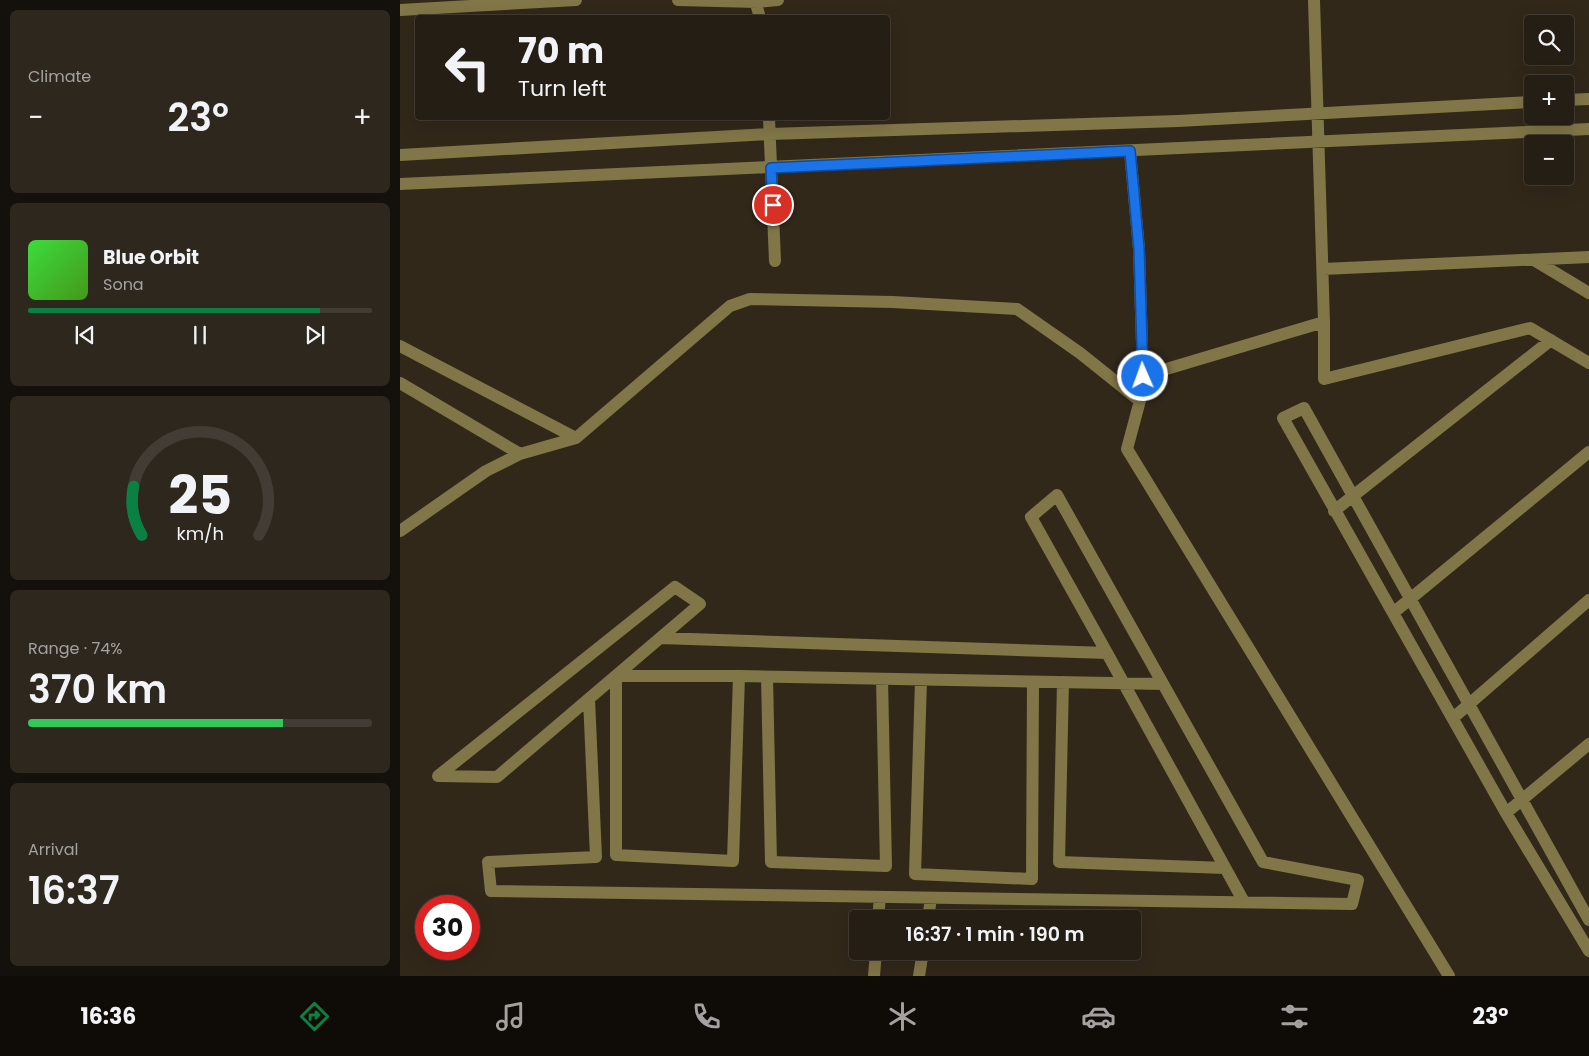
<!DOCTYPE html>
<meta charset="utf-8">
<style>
:root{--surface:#251e14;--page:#2d271d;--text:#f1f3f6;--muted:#a3a2a0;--line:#423c34;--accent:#0b8043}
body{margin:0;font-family:Poppins,sans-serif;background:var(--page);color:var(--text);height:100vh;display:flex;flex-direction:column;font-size:19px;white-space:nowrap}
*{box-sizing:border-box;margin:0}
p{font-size:16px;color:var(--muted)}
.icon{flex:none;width:28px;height:28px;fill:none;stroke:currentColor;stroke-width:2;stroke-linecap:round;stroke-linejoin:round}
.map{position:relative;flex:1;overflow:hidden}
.drawer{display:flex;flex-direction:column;gap:10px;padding:10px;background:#14100b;width:400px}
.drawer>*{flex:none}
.hud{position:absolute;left:15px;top:15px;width:475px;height:105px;border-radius:5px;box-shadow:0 5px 20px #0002,0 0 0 1px var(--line);background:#251e14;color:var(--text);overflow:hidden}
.controls{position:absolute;left:1124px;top:15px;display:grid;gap:10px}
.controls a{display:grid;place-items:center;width:50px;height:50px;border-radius:5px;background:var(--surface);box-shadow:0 5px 20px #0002,0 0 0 1px var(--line);font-size:25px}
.speed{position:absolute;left:15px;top:895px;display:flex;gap:10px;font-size:25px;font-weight:700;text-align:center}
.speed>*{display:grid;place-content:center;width:65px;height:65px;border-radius:50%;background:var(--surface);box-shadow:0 5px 20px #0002,0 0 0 1px var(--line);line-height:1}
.speed .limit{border:8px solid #d22;background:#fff;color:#111}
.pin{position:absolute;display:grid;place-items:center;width:42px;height:42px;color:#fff;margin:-21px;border:2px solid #fff;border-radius:50%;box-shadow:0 1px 5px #0007}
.me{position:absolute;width:55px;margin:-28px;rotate:358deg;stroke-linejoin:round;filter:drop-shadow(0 0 4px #0008)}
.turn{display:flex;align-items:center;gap:18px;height:105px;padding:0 20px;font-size:22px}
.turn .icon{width:65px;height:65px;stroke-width:2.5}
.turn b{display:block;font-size:35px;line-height:42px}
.big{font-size:38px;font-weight:600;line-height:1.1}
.drawer .widget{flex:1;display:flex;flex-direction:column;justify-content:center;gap:8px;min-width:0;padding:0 18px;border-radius:8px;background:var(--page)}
.drawer .dial{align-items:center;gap:0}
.dial svg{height:130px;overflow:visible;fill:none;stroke:var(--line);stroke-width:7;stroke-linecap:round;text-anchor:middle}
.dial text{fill:var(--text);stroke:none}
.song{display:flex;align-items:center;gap:15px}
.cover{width:60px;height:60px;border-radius:8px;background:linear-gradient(135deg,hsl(120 70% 55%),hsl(100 70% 35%))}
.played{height:5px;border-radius:2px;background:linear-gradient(90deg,var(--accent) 85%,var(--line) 85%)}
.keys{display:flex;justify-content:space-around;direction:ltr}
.heat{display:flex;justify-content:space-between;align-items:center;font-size:28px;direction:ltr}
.charge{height:8px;border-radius:4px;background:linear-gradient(90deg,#34c759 74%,var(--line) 0)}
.trip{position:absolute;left:449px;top:910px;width:292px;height:50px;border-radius:5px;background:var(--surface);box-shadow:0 5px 20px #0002,0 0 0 1px var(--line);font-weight:600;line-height:50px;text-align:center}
.tabs{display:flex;height:80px;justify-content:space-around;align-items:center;background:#0f0c08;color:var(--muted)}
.tabs .icon{width:35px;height:35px}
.tabs .selected{color:var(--accent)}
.tabs b{font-size:22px;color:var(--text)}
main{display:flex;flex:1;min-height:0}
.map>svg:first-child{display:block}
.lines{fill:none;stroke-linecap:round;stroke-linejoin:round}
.minor{stroke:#817647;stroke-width:12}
.route-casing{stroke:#114b97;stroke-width:12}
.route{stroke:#1a73e8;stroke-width:9}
</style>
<main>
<section class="drawer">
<div class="widget"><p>Climate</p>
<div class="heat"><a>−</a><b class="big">23°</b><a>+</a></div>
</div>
<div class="widget">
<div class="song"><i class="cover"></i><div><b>Blue Orbit</b><p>Sona</p></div></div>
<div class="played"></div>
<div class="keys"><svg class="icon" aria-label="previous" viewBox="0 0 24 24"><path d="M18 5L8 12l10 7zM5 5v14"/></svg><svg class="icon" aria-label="pause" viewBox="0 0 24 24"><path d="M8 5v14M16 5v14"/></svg><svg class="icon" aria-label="next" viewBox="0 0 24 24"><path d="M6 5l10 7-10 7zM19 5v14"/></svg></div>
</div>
<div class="widget dial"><svg viewBox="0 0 100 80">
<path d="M14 69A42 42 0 1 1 86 69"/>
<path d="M14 69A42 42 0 0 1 9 39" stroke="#0b8043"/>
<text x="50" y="56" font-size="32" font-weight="700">25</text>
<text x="50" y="72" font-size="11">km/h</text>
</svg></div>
<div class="widget"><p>Range · 74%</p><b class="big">370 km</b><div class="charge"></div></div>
<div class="widget"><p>Arrival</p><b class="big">16:37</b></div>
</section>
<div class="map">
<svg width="1189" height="976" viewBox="0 0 1189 976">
<rect width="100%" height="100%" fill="#31281a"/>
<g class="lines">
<path class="minor" d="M278,0L357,2L378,0
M355,0L360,18
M914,0L924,322V379L1130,328L1189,363
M0,10L176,0
M1165,100L1189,99
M369,118L375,261
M730,151L739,249L743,376L742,393L727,449L1049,976
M0,155L370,134L778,121L1132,102
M0,184L1189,129
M1134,260L1189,293
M923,269L1189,257
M0,346L176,438
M743,376L924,322
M0,383L120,454
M934,511L1151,340
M0,531L86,471L120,454L176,438L330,306L350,299L493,302L617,309L680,353L740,401
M275,587L300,604L97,777L38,776Z
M993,613L1189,452
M707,653L844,902
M216,676H339L333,861L216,855Z
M339,676L763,684
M367,677L371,862L486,866L482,679
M521,680L515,874L632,879L633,682
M663,682L659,862L825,868
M189,699L196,857L88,862L91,891L952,904L958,880L863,862L657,495L631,517L707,653L260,638
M1053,718L1189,600
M1106,813L1189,744
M478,919L480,897
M528,919L531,898
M1189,920L904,408L883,418L1106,813L1189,951
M474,976L476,951
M519,976L523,951"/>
</g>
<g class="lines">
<defs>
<path id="route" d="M373,205L371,168L730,151L739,249L743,376"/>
</defs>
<use href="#route" class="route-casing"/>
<use href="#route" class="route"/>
</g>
</svg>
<div class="controls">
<a><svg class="icon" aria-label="search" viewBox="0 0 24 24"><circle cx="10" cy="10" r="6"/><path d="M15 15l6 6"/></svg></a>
<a>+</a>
<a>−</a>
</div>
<div class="speed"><div class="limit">30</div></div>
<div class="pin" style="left:373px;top:205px;background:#d93025"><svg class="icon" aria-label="arrive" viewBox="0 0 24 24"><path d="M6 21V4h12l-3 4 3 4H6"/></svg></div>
<svg class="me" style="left:743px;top:376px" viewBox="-20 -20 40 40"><circle r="17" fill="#1a73e8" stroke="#fff" stroke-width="3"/><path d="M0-11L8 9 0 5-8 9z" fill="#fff"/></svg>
<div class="trip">16:37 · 1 min · 190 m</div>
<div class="hud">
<div class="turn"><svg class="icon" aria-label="left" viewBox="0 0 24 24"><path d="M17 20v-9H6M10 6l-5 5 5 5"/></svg><div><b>70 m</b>Turn left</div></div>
</div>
</div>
</main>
<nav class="tabs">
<b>16:36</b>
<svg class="icon selected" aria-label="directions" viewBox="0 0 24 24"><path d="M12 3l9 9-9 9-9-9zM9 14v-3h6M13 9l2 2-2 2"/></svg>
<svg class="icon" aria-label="music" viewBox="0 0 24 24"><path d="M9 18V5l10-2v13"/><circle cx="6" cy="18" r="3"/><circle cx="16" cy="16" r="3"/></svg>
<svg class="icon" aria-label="phone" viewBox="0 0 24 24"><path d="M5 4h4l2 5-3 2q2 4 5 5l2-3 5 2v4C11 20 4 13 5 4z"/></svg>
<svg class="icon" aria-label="climate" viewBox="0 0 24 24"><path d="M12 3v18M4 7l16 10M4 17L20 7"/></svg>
<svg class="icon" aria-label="car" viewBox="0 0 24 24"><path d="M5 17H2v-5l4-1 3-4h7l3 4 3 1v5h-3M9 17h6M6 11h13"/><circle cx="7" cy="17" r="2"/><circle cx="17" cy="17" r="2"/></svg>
<svg class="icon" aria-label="filters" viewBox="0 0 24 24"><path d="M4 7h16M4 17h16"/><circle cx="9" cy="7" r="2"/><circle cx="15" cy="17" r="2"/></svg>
<b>23°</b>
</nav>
